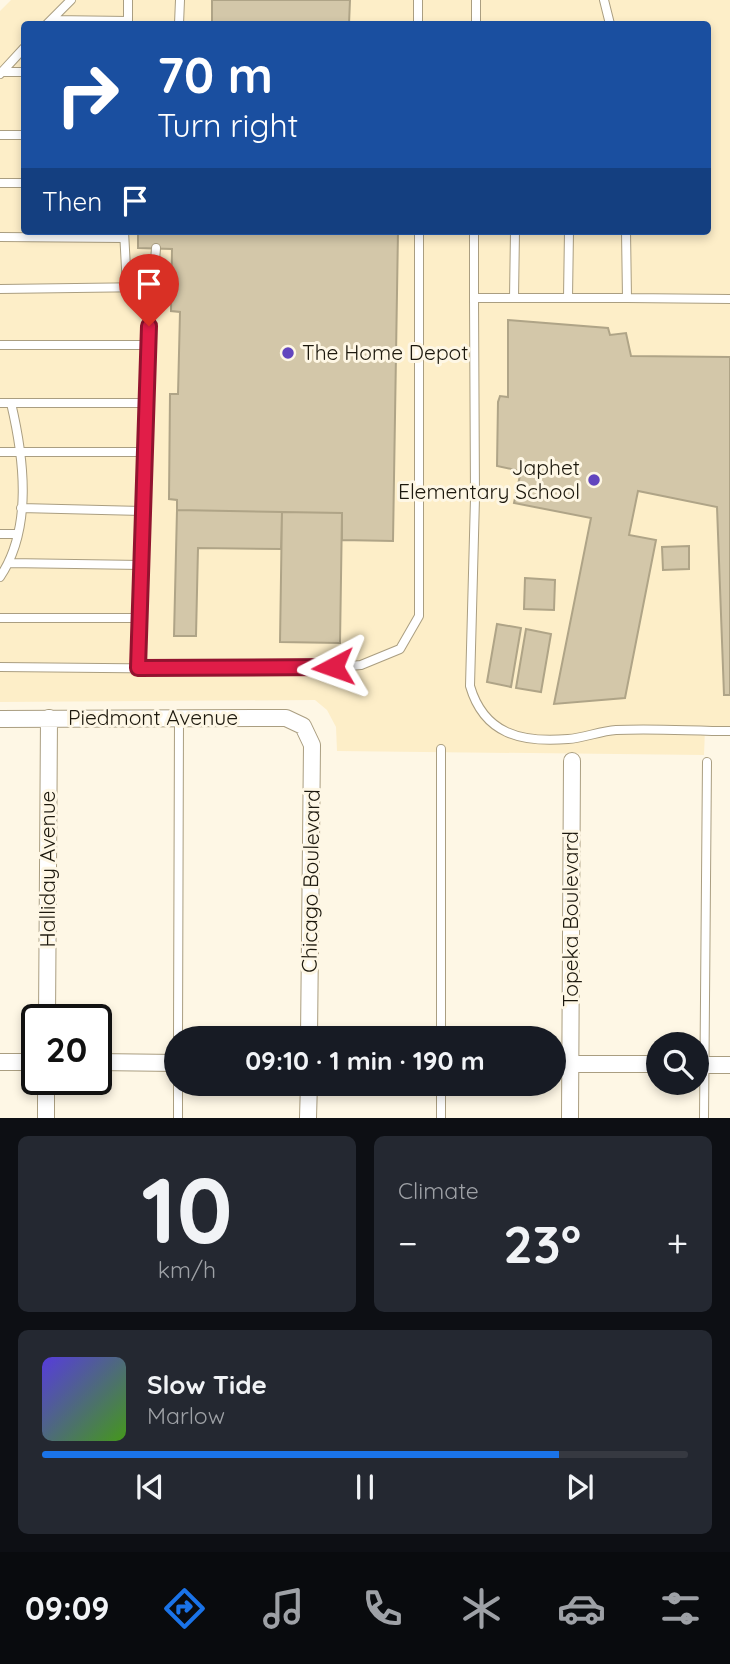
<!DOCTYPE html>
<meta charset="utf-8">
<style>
:root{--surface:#171b24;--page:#242831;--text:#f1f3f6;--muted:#9ea1a6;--line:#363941;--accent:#1a73e8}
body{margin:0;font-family:Quicksand,sans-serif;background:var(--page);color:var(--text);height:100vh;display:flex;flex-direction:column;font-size:26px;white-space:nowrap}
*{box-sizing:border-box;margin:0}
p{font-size:23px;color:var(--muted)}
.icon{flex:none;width:38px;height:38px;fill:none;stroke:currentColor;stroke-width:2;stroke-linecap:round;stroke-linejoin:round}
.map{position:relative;height:1118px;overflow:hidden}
.panel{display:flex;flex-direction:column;gap:18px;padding:18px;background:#0d0f14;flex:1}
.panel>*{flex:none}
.top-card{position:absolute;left:21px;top:21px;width:690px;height:214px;border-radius:7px;box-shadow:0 4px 10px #0003;background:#1a4fa0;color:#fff;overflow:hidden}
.buttons{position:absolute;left:646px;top:1032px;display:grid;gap:14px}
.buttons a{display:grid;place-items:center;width:63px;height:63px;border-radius:50%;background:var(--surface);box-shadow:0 4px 10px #0003;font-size:35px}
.speed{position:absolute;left:21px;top:1004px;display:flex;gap:14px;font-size:35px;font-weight:700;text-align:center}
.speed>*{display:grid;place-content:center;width:91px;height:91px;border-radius:50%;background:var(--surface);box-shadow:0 4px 10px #0003;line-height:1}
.speed .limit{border:4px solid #111;border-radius:10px;background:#fff;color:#111}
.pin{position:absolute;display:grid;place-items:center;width:60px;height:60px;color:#fff;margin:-72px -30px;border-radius:50% 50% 50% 0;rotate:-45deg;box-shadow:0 0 7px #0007}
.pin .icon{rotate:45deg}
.me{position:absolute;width:77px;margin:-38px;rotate:266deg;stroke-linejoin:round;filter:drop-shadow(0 0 5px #0008)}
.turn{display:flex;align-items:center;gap:24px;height:147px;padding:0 21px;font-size:32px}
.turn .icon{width:91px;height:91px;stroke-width:2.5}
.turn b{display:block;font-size:49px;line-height:60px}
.then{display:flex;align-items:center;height:66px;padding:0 21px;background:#0003;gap:14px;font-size:26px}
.big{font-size:52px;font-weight:700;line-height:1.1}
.panel .card{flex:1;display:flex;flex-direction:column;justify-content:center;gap:10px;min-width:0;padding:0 24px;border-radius:10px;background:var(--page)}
.panel .dial{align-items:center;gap:0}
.dial b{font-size:91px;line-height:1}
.song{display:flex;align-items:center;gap:21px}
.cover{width:84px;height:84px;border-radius:10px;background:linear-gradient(135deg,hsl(250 70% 55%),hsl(100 70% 35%))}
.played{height:7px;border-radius:4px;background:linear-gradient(90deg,var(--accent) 80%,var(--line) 80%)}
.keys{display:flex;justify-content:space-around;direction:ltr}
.heat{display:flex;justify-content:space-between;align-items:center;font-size:38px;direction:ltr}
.panel .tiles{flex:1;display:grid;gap:18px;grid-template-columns:1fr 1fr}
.card:last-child{grid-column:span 2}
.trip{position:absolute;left:164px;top:1026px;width:402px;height:70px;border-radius:35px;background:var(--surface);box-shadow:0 4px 10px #0003;font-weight:700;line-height:70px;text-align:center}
.tabs{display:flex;height:112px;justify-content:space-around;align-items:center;background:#090b0e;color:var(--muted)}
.tabs .icon{width:49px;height:49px}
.tabs .selected{color:var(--accent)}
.tabs b{font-size:32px;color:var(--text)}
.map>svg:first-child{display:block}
.built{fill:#fdeec8;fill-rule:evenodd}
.building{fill:#d3c7a9;stroke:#afa487;stroke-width:2}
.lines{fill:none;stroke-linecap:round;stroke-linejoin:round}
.service-casing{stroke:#aa9e81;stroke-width:10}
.minor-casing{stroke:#aa9e81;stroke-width:18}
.service{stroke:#fff;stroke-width:8}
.minor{stroke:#fff;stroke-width:16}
.route-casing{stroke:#92132f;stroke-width:18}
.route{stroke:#e11d48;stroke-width:12}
.poi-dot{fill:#6245be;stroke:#fef7e5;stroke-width:2.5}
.labels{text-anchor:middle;stroke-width:6;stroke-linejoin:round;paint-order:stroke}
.poi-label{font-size:21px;fill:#1c180d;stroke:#fef7e5;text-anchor:start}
.street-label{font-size:21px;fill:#1c180d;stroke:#fef7e5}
</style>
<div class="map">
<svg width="730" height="1118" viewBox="0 0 730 1118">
<rect width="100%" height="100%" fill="#fef7e5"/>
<path class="built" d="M11,0H730V729H705L704,755L337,751L336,727L327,710L315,700L0,702V11ZM24,24H707V231H24Z"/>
<path class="building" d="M212,0H350L349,24H212Z
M138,231H398L393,541L342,540V513L177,510V500L169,499L170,394H178L180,312L171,311L172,249L138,248Z
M508,320L608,328L610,335L626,333L631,356L730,357V695H724L717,507L638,491L629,535L656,540L625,698L554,704L591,518L514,503L521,471L497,466L498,402L500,396L508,397Z
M177,510L282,512L281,549L198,548L196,636H174Z
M282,512L342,513L340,643L280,642Z
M689,546V569L663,570L662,547Z
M525,578L555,580L554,610L524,609Z
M497,624L521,628L511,687L487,682Z
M526,629L551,634L541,692L516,688Z"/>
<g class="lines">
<defs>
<path id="service" d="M418,0V24
M604,0L610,24
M52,20L128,21
M47,24L71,0
M128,24V0
M179,24L180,0
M476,24V0
M1,72H24
M0,74L24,48
M0,135H24
M0,183H24
M124,231L127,287
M474,231V298H627L626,231
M0,237L124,238
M0,289L151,287
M474,298L475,498L470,686C484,734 521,743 568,739C584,738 600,731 616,730C653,728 692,731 730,731
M514,298L515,231
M568,298L569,231
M627,298L730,299
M0,345H148
M0,403H144
M0,452H143
M21,508L142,511
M0,534H16
M9,563L141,565
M0,577C33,528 24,458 11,403
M0,618H139
M0,667L306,670L361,665L400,649L419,616V231
M138,668L144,403L156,248
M441,749V1038
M178,1038L179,718
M178,1118V1083
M441,1118V1083
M704,1118L707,762"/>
<path id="minor" d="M0,719L286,718L303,726L312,745L309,1038
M47,1020L49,718
M0,1062H37
M96,1062L177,1063
M555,1064H658
M696,1065H730
M46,1118V1080
M308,1118L309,1083
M570,1118L572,761"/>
</defs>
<use href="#service" class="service-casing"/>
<use href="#minor" class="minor-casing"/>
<use href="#service" class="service"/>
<use href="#minor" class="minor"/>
</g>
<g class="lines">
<defs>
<path id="route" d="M149,326L138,668L333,667"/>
</defs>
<use href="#route" class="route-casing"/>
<use href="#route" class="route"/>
</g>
<g class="poi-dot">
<circle cx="288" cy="353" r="7"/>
<circle cx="594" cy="480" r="7"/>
</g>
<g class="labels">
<g class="poi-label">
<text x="302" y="360">The Home Depot</text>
<text x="580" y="475" text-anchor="end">Japhet<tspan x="580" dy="24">Elementary School</tspan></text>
</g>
<g class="street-label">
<text x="153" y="725">Piedmont Avenue</text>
<text transform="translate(48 869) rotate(-90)" y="7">Halliday Avenue</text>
<text transform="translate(311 881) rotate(-89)" y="7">Chicago Boulevard</text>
<text transform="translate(571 919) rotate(-90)" y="7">Topeka Boulevard</text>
</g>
</g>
</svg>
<div class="buttons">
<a><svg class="icon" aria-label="search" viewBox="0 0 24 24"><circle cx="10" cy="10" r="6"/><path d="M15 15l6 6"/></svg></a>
</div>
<div class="speed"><div class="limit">20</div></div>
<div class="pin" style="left:149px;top:326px;background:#d93025"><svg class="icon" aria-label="arrive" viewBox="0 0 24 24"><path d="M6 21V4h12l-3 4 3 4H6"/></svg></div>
<svg class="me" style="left:333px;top:667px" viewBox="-20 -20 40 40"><path d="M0-17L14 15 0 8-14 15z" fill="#e11d48" stroke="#fff" stroke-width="4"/></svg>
<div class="trip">09:10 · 1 min · 190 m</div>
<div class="top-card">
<div class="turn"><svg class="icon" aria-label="right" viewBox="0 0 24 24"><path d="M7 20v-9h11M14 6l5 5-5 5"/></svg><div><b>70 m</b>Turn right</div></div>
<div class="then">Then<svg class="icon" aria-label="arrive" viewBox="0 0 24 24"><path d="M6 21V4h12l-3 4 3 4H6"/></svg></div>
</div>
</div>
<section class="panel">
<div class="tiles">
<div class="card dial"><b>10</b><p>km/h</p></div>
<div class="card"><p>Climate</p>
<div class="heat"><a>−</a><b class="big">23°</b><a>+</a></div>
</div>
<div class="card">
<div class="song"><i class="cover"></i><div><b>Slow Tide</b><p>Marlow</p></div></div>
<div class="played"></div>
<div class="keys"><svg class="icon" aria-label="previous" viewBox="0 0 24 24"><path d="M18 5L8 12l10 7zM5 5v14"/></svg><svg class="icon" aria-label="pause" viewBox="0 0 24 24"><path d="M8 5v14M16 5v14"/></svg><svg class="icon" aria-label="next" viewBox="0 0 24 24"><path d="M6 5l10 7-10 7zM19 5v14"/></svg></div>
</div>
</div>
</section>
<nav class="tabs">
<b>09:09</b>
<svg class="icon selected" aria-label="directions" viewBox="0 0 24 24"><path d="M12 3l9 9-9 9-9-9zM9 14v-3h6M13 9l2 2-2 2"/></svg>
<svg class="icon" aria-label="music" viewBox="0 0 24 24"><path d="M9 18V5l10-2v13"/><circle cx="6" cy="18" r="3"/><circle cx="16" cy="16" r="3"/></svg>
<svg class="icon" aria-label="phone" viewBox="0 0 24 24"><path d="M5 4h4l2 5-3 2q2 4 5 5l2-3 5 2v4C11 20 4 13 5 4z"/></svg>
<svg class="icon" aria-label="climate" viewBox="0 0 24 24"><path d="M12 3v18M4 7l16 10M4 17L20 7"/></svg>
<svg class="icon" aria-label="car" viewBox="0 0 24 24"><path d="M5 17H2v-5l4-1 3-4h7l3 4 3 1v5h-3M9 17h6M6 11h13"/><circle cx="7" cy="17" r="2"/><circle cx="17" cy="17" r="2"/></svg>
<svg class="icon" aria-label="filters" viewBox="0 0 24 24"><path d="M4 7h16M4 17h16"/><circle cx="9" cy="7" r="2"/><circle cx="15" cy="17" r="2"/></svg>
</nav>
